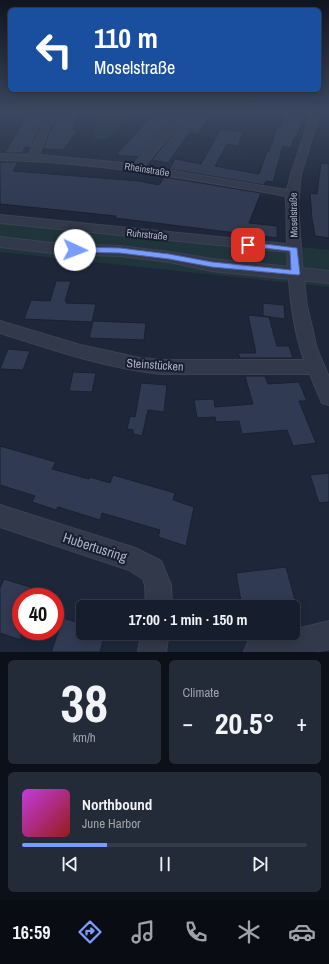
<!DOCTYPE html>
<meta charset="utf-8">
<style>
:root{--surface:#161d2c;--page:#232a38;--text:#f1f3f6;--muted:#9ea2a9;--line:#353b48;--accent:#799cff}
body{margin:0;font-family:"Archivo Narrow",sans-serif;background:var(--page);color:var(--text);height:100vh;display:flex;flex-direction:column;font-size:15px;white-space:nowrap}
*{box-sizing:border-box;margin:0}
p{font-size:13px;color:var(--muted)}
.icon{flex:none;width:22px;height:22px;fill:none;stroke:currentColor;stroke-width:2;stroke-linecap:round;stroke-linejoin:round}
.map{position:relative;height:652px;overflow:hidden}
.panel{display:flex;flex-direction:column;gap:8px;padding:8px;background:#0c1018;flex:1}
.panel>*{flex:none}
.top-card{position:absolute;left:8px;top:8px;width:313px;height:84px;border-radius:6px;box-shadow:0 2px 10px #0003,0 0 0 1px var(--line);background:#1a4fa0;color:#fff;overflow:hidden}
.speed{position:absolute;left:12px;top:588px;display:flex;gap:8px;font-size:20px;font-weight:700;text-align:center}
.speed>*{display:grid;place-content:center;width:52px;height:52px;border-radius:50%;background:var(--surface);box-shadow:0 2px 10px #0003,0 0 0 1px var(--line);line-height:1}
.speed .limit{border:6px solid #d22;background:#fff;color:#111}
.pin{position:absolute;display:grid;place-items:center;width:34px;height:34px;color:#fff;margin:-17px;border-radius:8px;box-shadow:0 2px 6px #0006}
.me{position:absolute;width:44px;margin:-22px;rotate:92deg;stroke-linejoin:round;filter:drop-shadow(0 0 3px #0008)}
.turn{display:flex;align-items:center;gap:14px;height:84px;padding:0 20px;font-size:18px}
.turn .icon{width:52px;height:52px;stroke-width:2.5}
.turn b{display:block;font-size:28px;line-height:34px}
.big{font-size:30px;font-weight:800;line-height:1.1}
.panel .widget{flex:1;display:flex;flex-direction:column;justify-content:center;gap:6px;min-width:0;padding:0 14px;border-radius:6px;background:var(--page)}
.panel .dial{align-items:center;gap:0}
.dial b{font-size:52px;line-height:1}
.song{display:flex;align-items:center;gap:12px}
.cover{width:48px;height:48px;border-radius:6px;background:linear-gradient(135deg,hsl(290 70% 55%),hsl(0 70% 35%))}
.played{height:4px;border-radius:2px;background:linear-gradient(90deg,var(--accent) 30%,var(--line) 30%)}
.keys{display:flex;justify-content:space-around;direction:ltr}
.heat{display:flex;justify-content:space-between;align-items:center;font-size:22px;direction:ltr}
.panel .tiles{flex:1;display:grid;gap:8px;grid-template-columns:1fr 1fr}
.widget:last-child{grid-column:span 2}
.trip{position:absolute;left:76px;top:600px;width:224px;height:40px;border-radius:6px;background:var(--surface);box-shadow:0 2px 10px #0003,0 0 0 1px var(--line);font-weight:800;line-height:40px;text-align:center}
.dock{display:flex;height:64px;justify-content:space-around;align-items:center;background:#090c12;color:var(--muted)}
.dock .icon{width:28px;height:28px}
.dock .selected{color:var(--accent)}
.dock b{font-size:18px;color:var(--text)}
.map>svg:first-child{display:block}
.green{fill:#20353b}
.building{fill:#303a52;stroke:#1a2031}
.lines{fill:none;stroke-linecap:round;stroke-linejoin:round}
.minor-casing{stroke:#3c4254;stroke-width:2}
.tertiary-casing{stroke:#3c4254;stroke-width:2}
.minor{fill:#32394a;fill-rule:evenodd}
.tertiary{fill:#32394a;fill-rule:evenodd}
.route{fill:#799cff;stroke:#4f65a6}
.labels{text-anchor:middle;stroke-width:4;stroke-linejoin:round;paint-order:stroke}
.far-street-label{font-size:10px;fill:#acb3c7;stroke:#181e2f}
.street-label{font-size:12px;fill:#acb3c7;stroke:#181e2f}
.near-street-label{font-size:14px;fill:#acb3c7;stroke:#181e2f}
</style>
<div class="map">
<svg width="329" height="652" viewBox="0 0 329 652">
<rect width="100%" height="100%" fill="#1e273a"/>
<path class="green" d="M98,112H134L106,139H94Z
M0,216L329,250V287L0,252Z"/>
<path class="building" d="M64,112H77L75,115H78L73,130H78L63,150L43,149L57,114H63Z
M165,112H179L139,157L116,155L153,114L165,115Z
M191,112H212L198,134L189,133L168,163L152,160Z
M285,112H305L302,123L296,138H294L291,148L283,146L273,182L266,181L264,185L169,169L175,159L201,164L221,129L243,132L238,146L227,144L215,166L259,174L267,151L269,152L277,127L280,128Z
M27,114H45L31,148L25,147L22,153H5Z
M0,162H18L13,171L139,181L159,185L164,177L261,193L249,223L277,226V238L115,218L116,216L0,204Z
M321,163L329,164V238L315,236L312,219L310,193L317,194Z
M56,281H71L65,301H67L66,303L96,304L92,322L24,319L31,300L50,301Z
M263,303L284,305L285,319L263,316Z
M248,315L269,317L277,346H289L293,358H240L238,353H256Z
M93,321L146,323L144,340L89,338Z
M8,349L30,351L23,370L0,369Z
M73,372L96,373L92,392L69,391Z
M245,376H265L268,384L299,382L307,401H299L316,443L293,446L287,430L242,434L239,421L216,422L215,417L197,418L194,400L214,399L215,407L253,404Z
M141,383L167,385L164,412L148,410L142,436L133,434V430L127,429L130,416L135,417Z
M0,446L56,462L52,469L89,479L90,477L110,483L113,475L175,493L173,500L194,507L186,546L158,537L160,530L102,513L100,520L58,507L56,510L32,502L35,496L0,485Z
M329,473V502L319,503L310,475Z
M286,567L297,607H242L236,573Z
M4,579L53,594V597H21V640L0,633V588Z
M63,618L83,624V633H105L100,652H51Z"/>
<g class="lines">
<defs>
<path id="minor" d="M48,112H56L39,155L134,164L181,112H190L144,166L287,190L291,174L312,112H320L301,174L298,204L302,263L307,306L317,349L329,377V405L322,403L310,374H161C105,368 53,350 0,333V321L80,345L140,358L161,360H304C292,326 289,288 287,252L0,223V215L287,244L286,196C191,179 97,162 0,160V154L29,155Z
M0,505L135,548L161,561L171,585L172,607H146L145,585L143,579L129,570L0,527Z
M329,621V649L315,652H244L248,642C263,636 277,633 293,633V630Z
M141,633H169L166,652H138Z"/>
<path id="tertiary" d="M0,237L60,244L120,246L169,252L212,259L329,271V283L212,271L169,262L120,256L60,254L0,247Z"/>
</defs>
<use href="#minor" class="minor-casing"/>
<use href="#tertiary" class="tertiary-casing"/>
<use href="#minor" class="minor"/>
<use href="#tertiary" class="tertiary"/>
</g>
<linearGradient id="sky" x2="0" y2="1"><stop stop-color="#101520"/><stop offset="0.55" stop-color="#3b4760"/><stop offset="1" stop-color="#3b4760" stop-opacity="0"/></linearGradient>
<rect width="329" height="203" fill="url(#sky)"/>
<path class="route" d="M248,242L297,248L300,274L298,275L212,267L169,259L120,253L75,252L72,250L75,247L120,248L169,254L212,262L291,270L290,251L245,246V243Z"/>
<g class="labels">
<g class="far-street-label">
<text transform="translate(147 169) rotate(9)" y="4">Rheinstraße</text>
<text transform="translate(293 215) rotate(-91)" y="4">Moselstraße</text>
<text transform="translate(147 234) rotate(6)" y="4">Ruhrstraße</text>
</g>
<g class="street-label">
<text transform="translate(155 365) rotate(4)" y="4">Steinstücken</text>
</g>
<g class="near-street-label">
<text transform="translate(95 547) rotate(18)" y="5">Hubertusring</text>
</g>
</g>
</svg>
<div class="speed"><div class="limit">40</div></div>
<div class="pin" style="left:248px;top:245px;background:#d93025"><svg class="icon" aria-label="arrive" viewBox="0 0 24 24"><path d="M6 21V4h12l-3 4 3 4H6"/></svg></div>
<svg class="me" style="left:75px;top:250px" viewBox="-20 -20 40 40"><circle r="19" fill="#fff"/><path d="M0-13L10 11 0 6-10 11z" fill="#799cff"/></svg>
<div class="trip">17:00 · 1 min · 150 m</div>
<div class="top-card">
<div class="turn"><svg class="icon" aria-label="left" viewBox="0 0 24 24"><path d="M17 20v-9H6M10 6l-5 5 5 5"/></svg><div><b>110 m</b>Moselstraße</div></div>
</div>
</div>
<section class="panel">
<div class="tiles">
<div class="widget dial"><b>38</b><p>km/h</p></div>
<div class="widget"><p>Climate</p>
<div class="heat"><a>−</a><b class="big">20.5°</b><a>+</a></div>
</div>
<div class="widget">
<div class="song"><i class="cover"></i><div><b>Northbound</b><p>June Harbor</p></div></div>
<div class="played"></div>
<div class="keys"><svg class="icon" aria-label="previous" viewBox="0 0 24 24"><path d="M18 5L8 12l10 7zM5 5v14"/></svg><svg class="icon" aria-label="pause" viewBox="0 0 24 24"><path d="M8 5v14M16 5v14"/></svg><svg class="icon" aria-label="next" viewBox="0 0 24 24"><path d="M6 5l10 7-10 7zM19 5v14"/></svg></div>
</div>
</div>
</section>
<nav class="dock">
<b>16:59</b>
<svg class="icon selected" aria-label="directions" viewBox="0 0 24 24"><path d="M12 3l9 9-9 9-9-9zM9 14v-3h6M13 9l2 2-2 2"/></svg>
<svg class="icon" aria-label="music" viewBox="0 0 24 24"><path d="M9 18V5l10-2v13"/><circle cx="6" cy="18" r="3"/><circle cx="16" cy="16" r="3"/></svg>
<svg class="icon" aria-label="phone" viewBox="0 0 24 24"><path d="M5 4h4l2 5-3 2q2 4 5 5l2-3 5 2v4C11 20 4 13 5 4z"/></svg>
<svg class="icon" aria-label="climate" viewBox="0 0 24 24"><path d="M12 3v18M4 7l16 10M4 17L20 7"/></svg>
<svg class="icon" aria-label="car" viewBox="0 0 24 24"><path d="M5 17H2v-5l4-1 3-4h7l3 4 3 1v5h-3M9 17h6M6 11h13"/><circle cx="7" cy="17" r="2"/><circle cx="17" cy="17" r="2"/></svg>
</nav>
